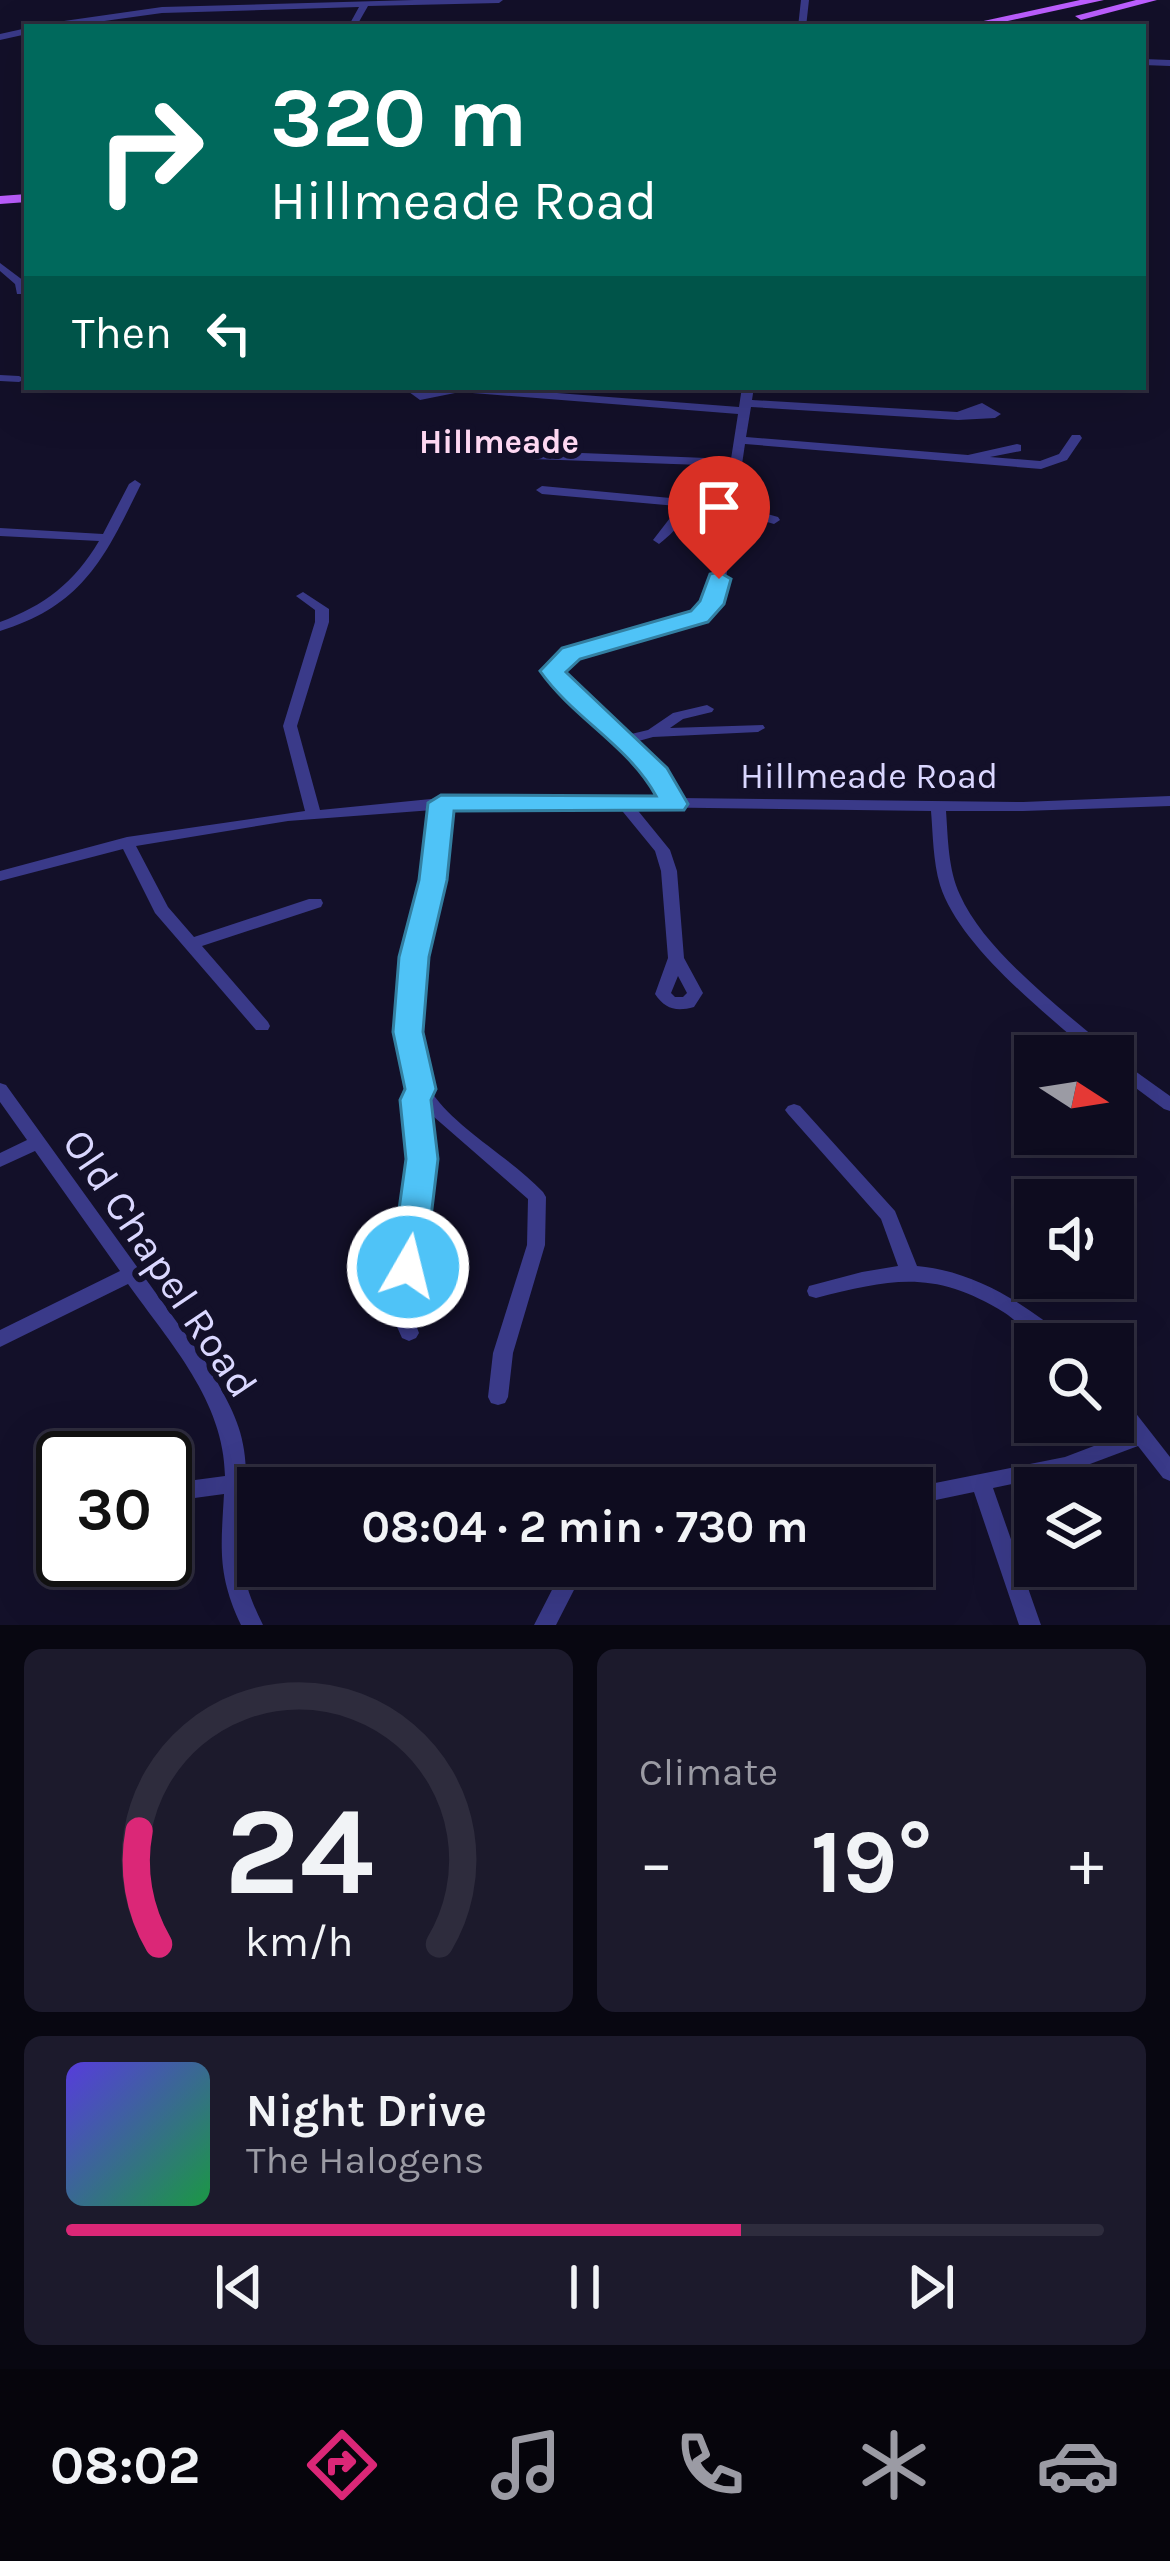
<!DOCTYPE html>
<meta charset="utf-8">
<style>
:root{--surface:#0e0c1f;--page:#1c1a2c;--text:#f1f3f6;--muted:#9b9ba4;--line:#2e2c3d;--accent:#db2777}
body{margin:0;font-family:Karla,sans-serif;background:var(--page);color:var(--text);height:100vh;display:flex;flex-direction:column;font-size:45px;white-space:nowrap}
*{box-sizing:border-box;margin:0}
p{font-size:39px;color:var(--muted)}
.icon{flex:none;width:66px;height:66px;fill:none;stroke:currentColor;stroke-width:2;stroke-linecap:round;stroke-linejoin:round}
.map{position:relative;height:1625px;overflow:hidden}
.sheet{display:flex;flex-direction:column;gap:24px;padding:24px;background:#080711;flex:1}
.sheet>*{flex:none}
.guide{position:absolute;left:24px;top:24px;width:1122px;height:366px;border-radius:0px;box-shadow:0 12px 48px #0002,0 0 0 3px var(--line);background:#00695c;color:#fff;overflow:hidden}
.needle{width:78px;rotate:102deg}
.tools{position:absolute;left:1014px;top:1035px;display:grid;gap:24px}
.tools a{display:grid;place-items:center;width:120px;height:120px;border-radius:0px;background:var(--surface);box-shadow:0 12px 48px #0002,0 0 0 3px var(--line);font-size:60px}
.speed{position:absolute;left:36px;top:1431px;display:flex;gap:24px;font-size:60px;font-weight:700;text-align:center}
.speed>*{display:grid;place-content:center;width:156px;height:156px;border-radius:50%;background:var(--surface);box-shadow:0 12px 48px #0002,0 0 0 3px var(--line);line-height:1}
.speed .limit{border:6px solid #111;border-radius:18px;background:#fff;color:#111}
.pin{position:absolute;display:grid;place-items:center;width:102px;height:102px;color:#fff;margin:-123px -51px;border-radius:50% 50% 50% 0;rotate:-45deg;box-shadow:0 0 12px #0007}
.pin .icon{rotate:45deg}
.me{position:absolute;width:132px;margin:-66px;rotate:8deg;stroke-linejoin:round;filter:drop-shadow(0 0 9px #0008)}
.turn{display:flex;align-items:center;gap:42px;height:252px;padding:0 48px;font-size:54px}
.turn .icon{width:156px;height:156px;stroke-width:2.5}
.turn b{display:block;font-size:84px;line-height:102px}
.then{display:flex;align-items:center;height:114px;padding:0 48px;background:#0003;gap:24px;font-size:45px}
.big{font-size:90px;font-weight:700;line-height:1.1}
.sheet .card{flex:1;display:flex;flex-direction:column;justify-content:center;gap:18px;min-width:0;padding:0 42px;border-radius:18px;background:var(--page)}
.sheet .dial{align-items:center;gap:0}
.dial svg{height:312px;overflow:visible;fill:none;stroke:var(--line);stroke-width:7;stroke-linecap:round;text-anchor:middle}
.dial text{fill:var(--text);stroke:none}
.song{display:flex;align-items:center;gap:36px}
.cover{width:144px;height:144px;border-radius:18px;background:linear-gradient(135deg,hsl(250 70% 55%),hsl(140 70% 35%))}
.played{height:12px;border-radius:6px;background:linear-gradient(90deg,var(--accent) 65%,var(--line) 65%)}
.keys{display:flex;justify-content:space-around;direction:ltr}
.heat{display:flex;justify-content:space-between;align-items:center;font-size:66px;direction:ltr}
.sheet .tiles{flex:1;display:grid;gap:24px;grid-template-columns:1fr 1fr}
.card:last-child{grid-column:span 2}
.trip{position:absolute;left:237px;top:1467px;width:696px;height:120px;border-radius:0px;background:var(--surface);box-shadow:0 12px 48px #0002,0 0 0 3px var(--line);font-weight:700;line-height:120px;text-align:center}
.tabs{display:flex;height:192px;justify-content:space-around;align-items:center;background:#06050c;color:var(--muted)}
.tabs .icon{width:84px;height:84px}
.tabs .active{color:var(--accent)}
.tabs b{font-size:54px;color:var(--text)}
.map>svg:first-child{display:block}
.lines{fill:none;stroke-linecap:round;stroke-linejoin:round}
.minor{fill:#3a3a89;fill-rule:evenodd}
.major{fill:#bc5eff;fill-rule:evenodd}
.route{fill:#4fc3f7;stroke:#337fa1;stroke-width:3}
.labels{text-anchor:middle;stroke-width:12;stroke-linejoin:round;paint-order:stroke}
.far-neighbourhood-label{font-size:33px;font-weight:bold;fill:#ffd9f3;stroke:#131029}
.street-label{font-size:36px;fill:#dad7ff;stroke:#131029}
.near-street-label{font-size:42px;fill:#dad7ff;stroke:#131029}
</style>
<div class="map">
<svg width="1170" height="1625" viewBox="0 0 1170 1625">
<rect width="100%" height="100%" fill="#131029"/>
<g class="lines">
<path class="minor" d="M414,0H503L499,3L368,6L356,27H348L359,7L162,13L61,27H39L43,24L162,7Z
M801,0H809L806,27H798Z
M1035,22L1038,23L1039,27H1031Z
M27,28V34L0,40V34Z
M1143,59L1170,60V66L1143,65Z
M0,263L24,281L25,294H17L15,284L0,271Z
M0,375L19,376L25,379L19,382L0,381Z
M412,387H424L423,393L435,390L429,387H479L739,407L742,387H754L752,400L957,412L982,403L1001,414L995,418L958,420L751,407L746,437L968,455L1017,444L1021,445V451L990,457L1040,461L1059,454L1072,435H1080L1082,438L1067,460L1041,469L745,444L736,505L778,517L780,520L774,524L735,513L726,579L719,604L704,619L576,657L560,672L584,700L627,735L648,730L673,713L707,705L714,709L712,712L683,719L670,728L763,725L765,728L758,732L653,737L635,742C654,758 671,775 679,798L1023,802L1170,796V806L1023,811H946C948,838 948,869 960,895C985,952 1064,1011 1112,1052L1114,1056L1170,1096V1111L1164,1109L1113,1071V1056H1095C1046,1014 959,946 940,885C933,861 933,835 931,811L635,807L670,850L677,871L684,958L703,993L694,1007C676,1012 665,1009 655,994L668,958L661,871L655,851L619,807L448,810C445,834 444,860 440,884C429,943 394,1039 432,1093C458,1130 511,1158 543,1192L546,1197L545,1245L513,1353L508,1397L505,1403L498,1405L491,1403L488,1397L493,1353L527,1245L528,1199L426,1110C426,1138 430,1167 427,1195C422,1240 401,1288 419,1333L416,1338L409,1341L402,1338L394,1320L393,1285L409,1193V1107L412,1088L406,1079L400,1053L399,1025L406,965L426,875L433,810L288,821L136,846L168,907L194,937L309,899H321L323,903L321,907L202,946L268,1022L270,1026L268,1030H256L155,913L123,849L0,881V871L127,837L305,811L283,726L315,622V610L296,596L303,592L329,609V622L297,726L320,810L441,798L447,801L664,798C650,758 607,736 577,709C564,697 555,685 546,671L566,651L694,613C719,590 718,543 723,510C686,507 684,525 659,544L653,540L670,518L688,507L542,494L536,490L542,486L724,503L730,466L532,459L526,455L532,451L731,459L738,414L460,392L420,400L409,392ZM678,976L687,993L683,997H675L671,993Z
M135,480L141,484C105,557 84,605 0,631V622C44,606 75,582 99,541L0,536V528L103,534L129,484Z
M0,1083L6,1085L207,1364C222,1391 240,1419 244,1450C250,1488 239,1525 242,1563C245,1585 253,1605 263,1625H241C217,1574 221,1548 224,1494L165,1502V1484L225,1476C224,1401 170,1343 128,1284L0,1347V1330L120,1271L35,1151L0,1167V1153L27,1140L0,1102Z
M794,1104L800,1106L895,1211L917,1266C974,1271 1024,1303 1067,1339L1070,1344C1063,1344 1057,1345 1051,1344C1038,1342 1017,1321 1005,1313C934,1269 892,1279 816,1298L809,1296L807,1291L809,1286L862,1272L898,1266L881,1219L788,1114L785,1110L788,1106Z
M1113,1391L1120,1393L1170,1457V1481L1163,1478L1138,1446L1066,1473L993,1488L1041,1625H1019L974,1492L912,1505V1488H910L1065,1457L1128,1433L1113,1414Z
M541,1566H597L593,1572L576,1586L556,1625H534L556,1582L545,1572Z"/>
<path class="major" d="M1080,0H1104L980,27H956Z
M1136,0H1157L1081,20L1075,16Z
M27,194V202L0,204V196Z"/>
</g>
<path class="route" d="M719,572L731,579L724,604L708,622L580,659L566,672L667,768L688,804L684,810L454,811L447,880L429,957L423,1032L436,1089L431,1100L438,1159L425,1267L420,1276L408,1280L396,1276L391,1267L406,1159L400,1100L405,1089L393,1032L399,957L419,880L428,803L441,795L656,796C629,746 573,718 540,671L562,648L691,611L700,601L710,574Z"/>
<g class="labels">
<g class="far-neighbourhood-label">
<text x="499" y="453">Hillmeade</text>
</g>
<g class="street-label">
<text x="869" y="788">Hillmeade Road</text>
</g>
<g class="near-street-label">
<text transform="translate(161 1263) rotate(56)" y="15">Old Chapel Road</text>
</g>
</g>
</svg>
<div class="tools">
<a><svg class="needle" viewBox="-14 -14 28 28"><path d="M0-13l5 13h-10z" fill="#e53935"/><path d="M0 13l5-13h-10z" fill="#9b9ba4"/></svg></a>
<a><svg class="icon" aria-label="sound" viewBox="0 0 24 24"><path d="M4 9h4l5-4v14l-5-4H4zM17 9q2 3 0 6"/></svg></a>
<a><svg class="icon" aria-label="search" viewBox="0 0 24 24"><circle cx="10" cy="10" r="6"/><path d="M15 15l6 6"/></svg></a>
<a><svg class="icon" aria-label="layers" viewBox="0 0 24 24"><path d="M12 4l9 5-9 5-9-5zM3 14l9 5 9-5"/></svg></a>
</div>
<div class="speed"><div class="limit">30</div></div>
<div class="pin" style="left:719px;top:579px;background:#d93025"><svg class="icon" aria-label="arrive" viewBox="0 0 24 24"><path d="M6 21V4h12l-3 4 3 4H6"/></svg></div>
<svg class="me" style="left:408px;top:1267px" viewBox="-20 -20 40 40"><circle r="17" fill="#4fc3f7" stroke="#fff" stroke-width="3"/><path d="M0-11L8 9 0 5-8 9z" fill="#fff"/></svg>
<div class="trip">08:04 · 2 min · 730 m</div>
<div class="guide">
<div class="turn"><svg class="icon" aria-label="right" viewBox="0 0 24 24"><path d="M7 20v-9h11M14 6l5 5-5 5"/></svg><div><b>320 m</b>Hillmeade Road</div></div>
<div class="then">Then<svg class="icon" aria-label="left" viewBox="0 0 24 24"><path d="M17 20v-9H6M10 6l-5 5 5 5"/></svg></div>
</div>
</div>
<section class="sheet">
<div class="tiles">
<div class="card dial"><svg viewBox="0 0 100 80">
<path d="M14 69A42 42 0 1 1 86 69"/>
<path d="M14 69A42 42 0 0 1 9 40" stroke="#db2777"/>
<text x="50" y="56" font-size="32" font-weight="700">24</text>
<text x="50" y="72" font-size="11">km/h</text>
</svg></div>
<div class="card"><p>Climate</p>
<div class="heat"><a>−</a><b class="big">19°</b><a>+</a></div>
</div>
<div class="card">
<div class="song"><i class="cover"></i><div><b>Night Drive</b><p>The Halogens</p></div></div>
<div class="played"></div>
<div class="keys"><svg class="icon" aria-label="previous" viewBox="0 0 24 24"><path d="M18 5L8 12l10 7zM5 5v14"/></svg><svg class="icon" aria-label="pause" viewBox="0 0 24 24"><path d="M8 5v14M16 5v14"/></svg><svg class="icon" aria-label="next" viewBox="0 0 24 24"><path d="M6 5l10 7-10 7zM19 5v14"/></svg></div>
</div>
</div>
</section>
<nav class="tabs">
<b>08:02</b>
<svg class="icon active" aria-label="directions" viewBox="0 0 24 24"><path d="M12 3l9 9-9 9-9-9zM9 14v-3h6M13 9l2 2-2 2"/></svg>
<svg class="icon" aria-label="music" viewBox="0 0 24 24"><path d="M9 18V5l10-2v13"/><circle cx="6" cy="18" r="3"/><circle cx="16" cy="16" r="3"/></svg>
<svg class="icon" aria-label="phone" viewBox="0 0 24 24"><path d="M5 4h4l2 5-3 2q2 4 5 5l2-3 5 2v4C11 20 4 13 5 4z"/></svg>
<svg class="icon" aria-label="climate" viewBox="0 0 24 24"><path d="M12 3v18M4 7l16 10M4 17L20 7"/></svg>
<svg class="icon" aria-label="car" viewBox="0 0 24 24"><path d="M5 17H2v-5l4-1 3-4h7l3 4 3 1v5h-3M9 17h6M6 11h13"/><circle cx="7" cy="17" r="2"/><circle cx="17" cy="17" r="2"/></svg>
</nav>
